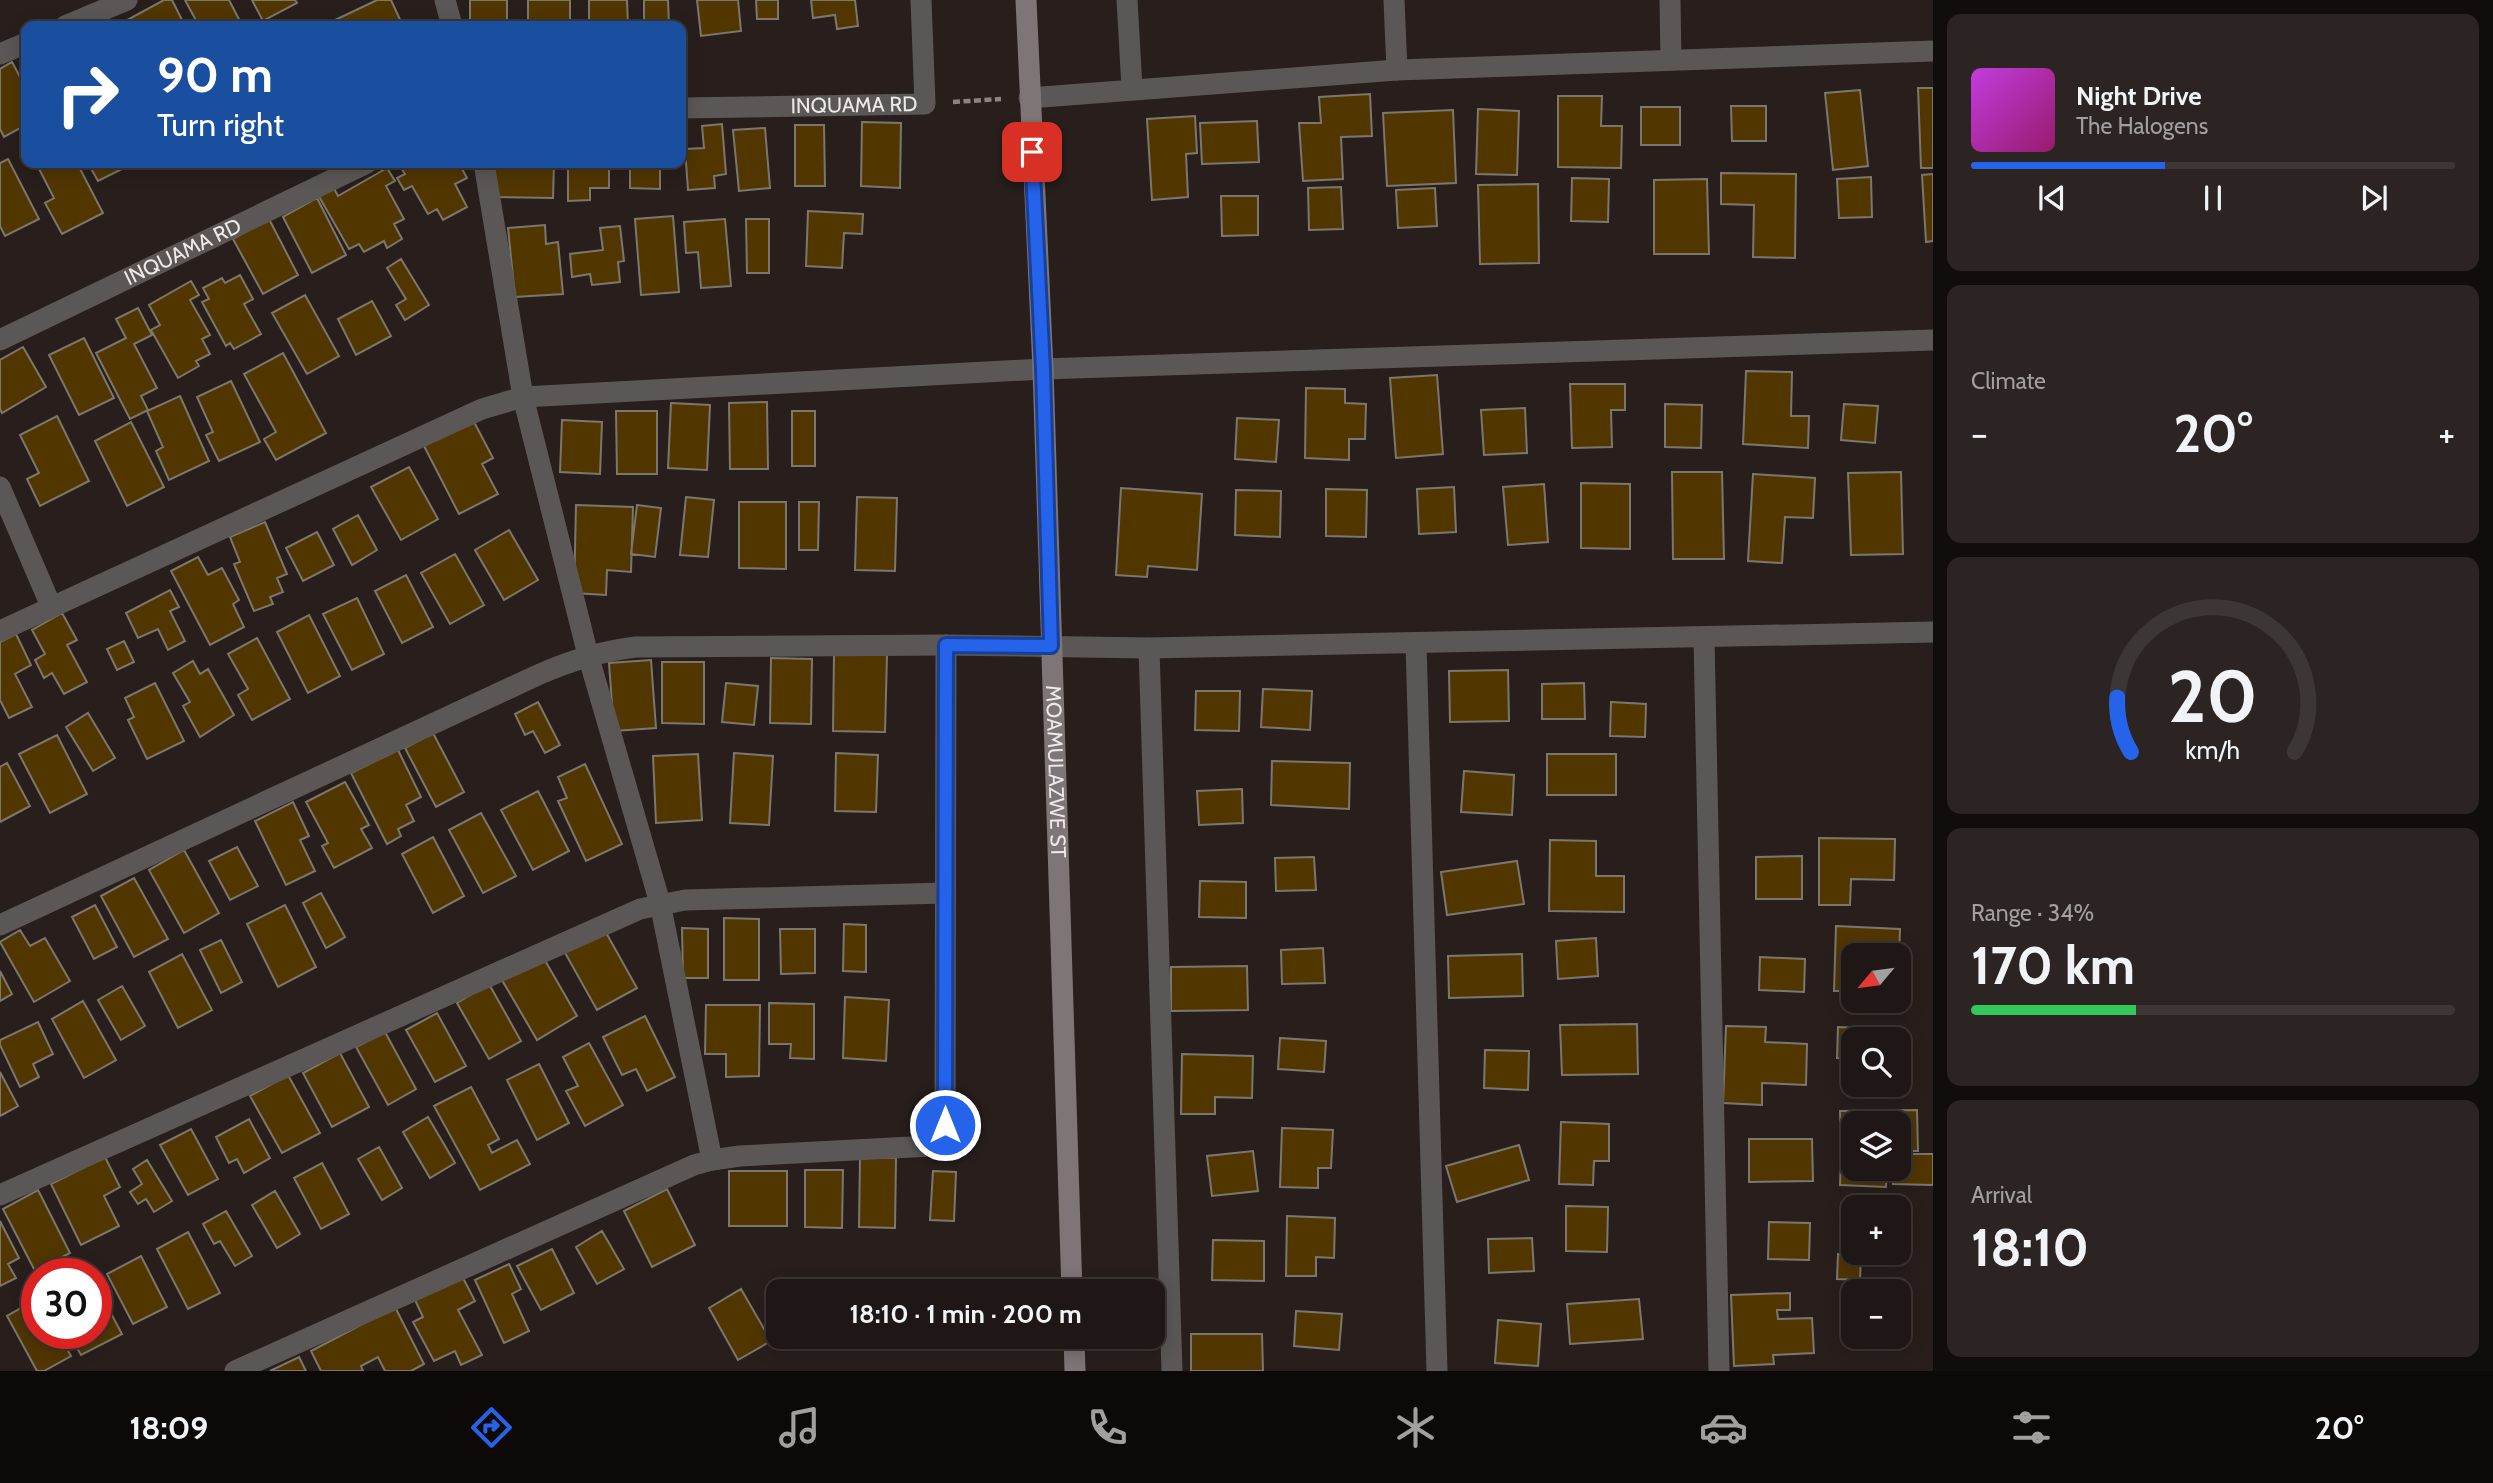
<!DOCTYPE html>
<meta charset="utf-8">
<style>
:root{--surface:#1e1715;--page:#2b2422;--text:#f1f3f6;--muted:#a19fa0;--line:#3c3634;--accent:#2563eb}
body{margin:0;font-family:Cabin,sans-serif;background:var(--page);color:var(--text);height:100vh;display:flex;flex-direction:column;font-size:26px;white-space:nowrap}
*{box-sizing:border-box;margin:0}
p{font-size:23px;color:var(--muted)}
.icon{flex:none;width:38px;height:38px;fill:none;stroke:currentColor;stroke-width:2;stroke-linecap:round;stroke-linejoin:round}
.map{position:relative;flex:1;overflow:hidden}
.details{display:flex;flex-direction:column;gap:14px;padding:14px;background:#100d0c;width:560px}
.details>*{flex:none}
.guide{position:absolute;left:21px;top:21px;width:665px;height:147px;border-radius:14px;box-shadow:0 4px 18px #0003,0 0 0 2px var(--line);background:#1a4fa0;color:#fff;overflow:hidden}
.needle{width:46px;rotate:241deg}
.buttons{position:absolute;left:1841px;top:943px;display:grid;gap:14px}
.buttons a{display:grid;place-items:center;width:70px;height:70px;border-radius:14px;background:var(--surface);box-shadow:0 4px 18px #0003,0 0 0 2px var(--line);font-size:35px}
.speed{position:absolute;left:21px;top:1258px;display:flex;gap:14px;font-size:35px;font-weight:700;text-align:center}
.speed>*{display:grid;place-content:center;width:91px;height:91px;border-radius:50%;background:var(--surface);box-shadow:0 4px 18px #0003,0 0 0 2px var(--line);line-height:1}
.speed .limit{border:10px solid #d22;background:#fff;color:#111}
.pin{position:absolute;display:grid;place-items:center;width:60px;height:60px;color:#fff;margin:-30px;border-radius:14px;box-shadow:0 4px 10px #0006}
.me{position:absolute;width:77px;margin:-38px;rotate:0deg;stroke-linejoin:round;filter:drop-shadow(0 0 5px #0008)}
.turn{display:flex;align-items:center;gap:24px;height:147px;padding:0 21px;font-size:32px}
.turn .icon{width:91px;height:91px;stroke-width:2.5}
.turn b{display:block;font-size:49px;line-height:60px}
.big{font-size:52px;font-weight:800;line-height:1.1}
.details .card{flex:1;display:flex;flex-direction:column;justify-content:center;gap:10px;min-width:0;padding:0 24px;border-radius:14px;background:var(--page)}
.details .dial{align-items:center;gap:0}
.dial svg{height:182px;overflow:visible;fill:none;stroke:var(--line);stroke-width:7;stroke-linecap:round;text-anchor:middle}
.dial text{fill:var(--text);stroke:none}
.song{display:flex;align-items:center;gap:21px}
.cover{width:84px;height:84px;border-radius:10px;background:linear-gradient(135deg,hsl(290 70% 55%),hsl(320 70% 35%))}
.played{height:7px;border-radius:4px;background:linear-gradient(90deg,var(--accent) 40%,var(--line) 40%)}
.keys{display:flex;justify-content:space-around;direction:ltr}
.heat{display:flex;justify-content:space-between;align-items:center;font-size:38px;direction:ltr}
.charge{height:10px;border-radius:5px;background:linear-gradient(90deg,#34c759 34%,var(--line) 0)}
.trip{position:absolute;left:766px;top:1279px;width:399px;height:70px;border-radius:14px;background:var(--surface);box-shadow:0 4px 18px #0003,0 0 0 2px var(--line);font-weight:800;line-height:70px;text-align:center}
.dock{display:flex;height:112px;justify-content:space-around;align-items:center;background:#0c0908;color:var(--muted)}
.dock .icon{width:49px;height:49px}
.dock .current{color:var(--accent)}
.dock b{font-size:32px;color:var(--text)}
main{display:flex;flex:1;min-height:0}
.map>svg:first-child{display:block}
.building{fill:#513600;stroke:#7c776e;stroke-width:2}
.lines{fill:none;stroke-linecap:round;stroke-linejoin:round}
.path{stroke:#8c8582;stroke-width:4.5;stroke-dasharray:7 3.5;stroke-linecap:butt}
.street{stroke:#5c5757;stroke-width:21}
.secondary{stroke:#7d7576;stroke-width:21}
.route-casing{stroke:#184099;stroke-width:18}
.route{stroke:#2563eb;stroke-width:12}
.labels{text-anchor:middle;stroke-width:5;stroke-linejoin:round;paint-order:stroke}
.street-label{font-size:21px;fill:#efe9e7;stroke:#281f1c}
</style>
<main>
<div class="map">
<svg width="1933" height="1371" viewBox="0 0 1933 1371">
<rect width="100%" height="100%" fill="#281f1c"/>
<path class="building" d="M164,0H172L185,26H131L127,20Z
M185,0H229L242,25L199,26Z
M252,0H295L297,3L263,21Z
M377,0H391L403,26H336L333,21Z
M470,0H507V26H470Z
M528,0H570V26H528Z
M589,0H627L628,26H589Z
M644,0H668L669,24L644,25Z
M697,0H738L741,31L701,36Z
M756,0H778V19H757Z
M811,0H855L858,26L837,29L835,15L813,18Z
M12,62L26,88V125L4,137L0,129V69Z
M1918,88H1933V168H1921Z
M1860,90L1868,166L1833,170L1825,93Z
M1370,94L1372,136L1341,137L1343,179L1303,181L1299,123H1321L1319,97Z
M1558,96H1602L1601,126H1622L1621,168L1558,167Z
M1731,106H1766V141H1732Z
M1641,107H1680V145H1641Z
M1478,109L1519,111L1517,175L1476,174Z
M1453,110L1456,183L1387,186L1383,113Z
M1195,116L1197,153L1186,154L1188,197L1152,200L1147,119Z
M1257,121L1259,162L1202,164L1200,123Z
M862,122L901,123L900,188L861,186Z
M722,124L726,174L714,176L715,188L688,190L685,149L704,148L702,126Z
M795,125H824L825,186H795Z
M765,128L770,188L739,191L733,130Z
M8,159L39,219L5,236L0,226V163Z
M36,163H77L103,213L62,234L45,203L54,198Z
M88,163H118L122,169L98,181Z
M398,163H459L467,178L455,184L467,207L443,220L437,209L428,214L412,186L404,190L397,178L405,174Z
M495,163H554L553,198L495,197Z
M568,163H609V188H590V200L568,201Z
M630,163H660V189L630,188Z
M387,168L395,181L386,186L404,219L394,224L402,239L387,248L384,241L364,252L359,244L349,249L317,193L332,185L338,196Z
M1721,173L1796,174L1795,258L1753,257L1754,205L1721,204Z
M1933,174V241L1926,242L1922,175Z
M1871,177L1872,217L1839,218L1837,179Z
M1572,178L1609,179L1608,222L1571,221Z
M1707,179L1709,254H1654V180Z
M1538,184L1539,263L1480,264L1478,185Z
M1341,187L1343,229L1309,230L1308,188Z
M1435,188L1437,226L1398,228L1396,190Z
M1221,196H1258V235L1222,236Z
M317,198L346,255L312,273L283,217Z
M808,211L863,214L862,234L844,233L842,268L806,266Z
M673,216L679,292L641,295L635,219Z
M269,219L298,275L263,294L233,239Z
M725,219L731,286L701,288L698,252L686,253L684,222Z
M746,219H769V273H747Z
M545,225L546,244L558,242L563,294L515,297L508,228Z
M620,226L624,261L618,262L620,282L592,285L590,274L572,277L570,254L603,250L600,228Z
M401,259L429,305L405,320L396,305L406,299L387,268Z
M240,275L253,299L244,304L261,334L234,349L230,343L226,346L202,302L209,299L203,288L222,278L225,283Z
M191,281L199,295L190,300L210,335L202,339L210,354L196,361L199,366L178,378L151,330L160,325L149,305Z
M305,295L339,356L307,374L272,313Z
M372,301L391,336L356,355L338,319Z
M138,308L152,335L134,344L157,388L141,396L148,410L130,419L96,353L126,338L116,319Z
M84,338L114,398L79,415L49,355Z
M23,347L46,387L2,413L0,409V360Z
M283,353L326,433L276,460L264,439L276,432L244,374Z
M1746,371L1792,372L1791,416H1809L1808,448L1743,444Z
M1437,375L1443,454L1396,458L1390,378Z
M231,381L260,442L219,461L206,435L213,432L197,397Z
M1570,384H1625V410H1611L1612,447L1572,448Z
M1306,388L1345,389V403L1366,404L1365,439H1349V460L1305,458Z
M180,396L209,461L169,480L156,451L163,447L147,411Z
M767,402L768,469H730L729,403Z
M671,403L710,405L707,470L668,468Z
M1665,404L1702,405L1701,448L1665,447Z
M1844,404L1878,406L1875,443L1841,440Z
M1525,408L1527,453L1484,455L1481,410Z
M616,411H657V474H617Z
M792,411H815V466H792Z
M57,416L89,481L40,506L27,479L39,473L20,435Z
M1237,418L1279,420L1276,462L1235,459Z
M473,420L493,458L482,464L498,494L459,514L424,446Z
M562,420L602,422L600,474L560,472Z
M131,422L164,487L127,506L95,441Z
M409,467L438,519L401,540L371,487Z
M1672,472H1722L1724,559H1673Z
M1901,472L1903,554L1851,555L1848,473Z
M1753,474L1815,478L1813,518L1785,517L1782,563L1748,561Z
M1581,483L1630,484V549L1581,548Z
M1544,484L1548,542L1508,545L1503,487Z
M1454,487L1456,532L1419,534L1417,489Z
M1121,488L1202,494L1197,570L1148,566L1147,577L1116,575Z
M1326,489L1367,490L1366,537L1326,536Z
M1236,490L1281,491L1280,537L1235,535Z
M686,497L714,500L708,557L680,555Z
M857,497L897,498L895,571L855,570Z
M739,502H786V569L739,568Z
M799,502H819L818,550H799Z
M576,505L633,507L631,572L607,570L606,595L574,593Z
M637,505L661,508L655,557L631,554Z
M358,515L377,550L352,565L333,529Z
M265,522L287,574L277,578L283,592L270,597L273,604L254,611L234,564L240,562L230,537Z
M509,530L538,580L504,600L475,550Z
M317,532L334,565L303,581L286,548Z
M455,554L484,605L450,624L421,573Z
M198,557L208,575L222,568L239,600L233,604L244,627L210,645L171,571Z
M406,575L433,627L402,643L375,591Z
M170,590L179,607L170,611L185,641L168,650L158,629L138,638L126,613Z
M357,598L384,654L352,670L323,614Z
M62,613L77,640L67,645L87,682L64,694L52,673L44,678L35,660L45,654L32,630Z
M309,615L340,676L308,693L277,632Z
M16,634L31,665L15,674L32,707L9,718L0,700V642Z
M257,638L290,699L252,720L238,695L248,689L228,654Z
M124,641L134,662L117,670L107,649Z
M834,654L887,655L885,732L833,731Z
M771,658L812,659L811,724L770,723Z
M651,660L656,728L614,731L609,663Z
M193,661L200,674L208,669L234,715L200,737L183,706L190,702L173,673Z
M662,662H704V724L662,723Z
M1508,670L1509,721L1450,722L1449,671Z
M155,683L184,741L147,759L128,720L134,717L125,698Z
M726,683L758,686L754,725L722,722Z
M1584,683L1585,719H1542V684Z
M1263,689L1312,691L1310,730L1261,727Z
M1196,691H1240L1239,731L1195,730Z
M538,702L560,745L545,753L533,731L525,735L515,714Z
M1611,702L1646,704L1645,737L1610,736Z
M88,713L115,758L93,771L66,727Z
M433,733L464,792L436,807L405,748Z
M57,735L87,794L50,813L19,754Z
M398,750L421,797L406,805L414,821L398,829L401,836L387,844L351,773Z
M734,753L773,756L769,825L730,823Z
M836,753L878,755L876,812L835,811Z
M698,754L702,820L656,823L653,756Z
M1547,754H1616V795H1547Z
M1272,761L1350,763L1349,809L1271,805Z
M7,763L30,806L0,822V767Z
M585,764L622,844L586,861L558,801L567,798L558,777Z
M1464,771L1514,775L1512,815L1461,812Z
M345,782L369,825L361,829L372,848L334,868L322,846L328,843L306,802Z
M1242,789L1243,823L1199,825L1197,791Z
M538,791L569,851L533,870L501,810Z
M293,802L309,836L300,840L315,871L286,885L255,821Z
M481,813L516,876L483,893L449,830Z
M433,837L464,896L433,913L402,854Z
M1819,838L1895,839L1894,880L1851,879L1850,905H1819Z
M1550,840L1596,841V876H1624V912L1549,911Z
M237,847L258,886L230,900L209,861Z
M184,850L219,913L184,933L149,870Z
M1802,856V899H1756V857Z
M1314,857L1316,890L1276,891L1275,858Z
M1517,861L1524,904L1447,915L1441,872Z
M134,878L168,939L134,957L101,896Z
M1200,881L1246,882V918L1199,917Z
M321,893L345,937L326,948L303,903Z
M95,905L117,947L94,959L72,917Z
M285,905L316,967L278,987L247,924Z
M724,918L759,919V980H724Z
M844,924L866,925V972L843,971Z
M1836,926L1900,929L1899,959V956H1853V991H1834Z
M682,928L708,929V978H683Z
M604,929L637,988L597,1010L564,951Z
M780,929H815V973L781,974Z
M20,930L30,946L45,938L70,981L34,1002L0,942Z
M1596,938L1598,976L1558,979L1556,941Z
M221,940L242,982L221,993L200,950Z
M1323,948L1325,983L1282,984L1281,950Z
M182,954L212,1010L178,1028L149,972Z
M1522,954L1523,996L1449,998L1448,956Z
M543,957L577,1016L537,1040L502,980Z
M1760,957L1805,959L1804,992L1759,990Z
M1247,966L1248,1010L1171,1011V967Z
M0,971L12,994L0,1001Z
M489,984L521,1041L489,1059L457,1003Z
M122,986L145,1026L121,1040L98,1000Z
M845,997L889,1000L886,1061L843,1058Z
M83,1001L116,1060L84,1078L52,1019Z
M769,1003L814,1004V1059L790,1058L791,1044H769Z
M706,1005H760L759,1076L726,1077V1054H705Z
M437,1013L466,1066L435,1082L406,1030Z
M645,1016L675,1077L647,1091L636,1069L622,1075L603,1037Z
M38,1022L53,1054L33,1064L39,1077L20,1087L0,1045V1040Z
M1637,1024L1638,1074L1562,1075L1560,1025Z
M1726,1026L1766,1027L1765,1042L1807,1044L1806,1085L1762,1083V1105L1723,1103Z
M1838,1027L1883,1029V1040H1853V1059L1837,1058Z
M385,1032L416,1089L388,1105L356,1047Z
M1280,1038L1326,1041L1324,1072L1278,1069Z
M589,1043L623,1105L585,1126L566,1091L578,1086L563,1057Z
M1485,1050L1529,1051L1528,1090L1484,1088Z
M340,1053L369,1107L332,1127L303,1073Z
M1182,1054L1253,1056L1252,1098L1215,1097V1114H1181Z
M539,1064L569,1123L537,1140L507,1080Z
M0,1072L18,1106L0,1116Z
M288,1075L320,1133L282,1153L250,1096Z
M471,1087L499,1139L488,1145L492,1153L517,1140L530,1164L480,1190L434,1106Z
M1917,1110L1918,1151H1899V1124H1853V1151L1841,1152L1840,1111Z
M428,1117L455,1163L430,1178L403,1132Z
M249,1119L270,1158L244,1173L237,1159L229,1163L216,1137Z
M1561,1122L1609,1124V1161H1594L1593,1185L1559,1184Z
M1282,1128L1333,1130L1331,1168H1318V1188L1280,1187Z
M191,1129L218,1179L188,1195L160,1145Z
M1749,1139H1812L1813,1181L1749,1182Z
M1519,1145L1529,1180L1457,1202L1446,1166Z
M379,1147L402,1188L382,1200L358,1159Z
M1253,1151L1258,1191L1212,1196L1207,1156Z
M1899,1154H1933V1185L1893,1184V1169H1899Z
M1841,1155L1853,1156V1169H1887L1886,1187L1840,1185Z
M105,1157L120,1187L104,1196L119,1226L81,1245L51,1184Z
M860,1157L896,1158L895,1228L859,1227Z
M147,1160L172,1201L154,1212L146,1199L138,1204L130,1192L142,1184L133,1169Z
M322,1163L349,1214L321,1229L294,1178Z
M805,1170H843L842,1228L805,1227Z
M729,1171H787V1226H729Z
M933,1171L956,1172L954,1221L930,1220Z
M667,1189L695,1245L652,1267L624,1211Z
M38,1190L70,1253L35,1271L3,1209Z
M275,1191L300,1234L277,1248L252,1205Z
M1885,1202L1886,1208H1853V1244H1847L1845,1204Z
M1566,1206L1608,1207L1607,1252L1566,1251Z
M226,1211L252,1256L235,1266L220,1241L214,1244L203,1224Z
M1287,1216L1335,1218L1334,1258L1316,1257V1276H1286Z
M0,1221L19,1258L8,1264L16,1278L0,1286Z
M1769,1222L1810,1223L1809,1260L1768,1259Z
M602,1231L624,1269L597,1284L576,1247Z
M188,1232L220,1293L188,1309L157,1249Z
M1532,1238L1534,1271L1489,1273L1488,1239Z
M1213,1240L1264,1241V1281L1212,1280Z
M552,1249L574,1293L541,1310L517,1266Z
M1838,1254L1861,1255L1860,1280L1837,1279Z
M141,1256L167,1307L133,1324L107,1274Z
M509,1264L521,1289L512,1294L529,1331L504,1343L475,1280Z
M462,1276L475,1301L458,1310L482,1355L461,1365L455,1351L434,1361L413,1322L423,1317L415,1300Z
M96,1285L122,1334L81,1355L69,1334H96Z
M741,1289L771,1341L738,1360L709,1308Z
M1790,1293V1310H1777L1778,1319L1812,1318L1814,1353L1773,1355L1774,1364L1734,1366L1731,1295Z
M1853,1293V1334L1847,1335L1844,1294Z
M37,1299V1334H59L71,1356L44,1371H37L7,1316Z
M1639,1299L1643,1339L1570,1344L1567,1304Z
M395,1307L424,1364L411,1371H385L378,1357L361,1366L363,1371H321L311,1351Z
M1296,1311L1342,1314L1339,1350L1294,1346Z
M1498,1320L1541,1324L1538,1366L1495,1363Z
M1191,1334H1262L1263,1371H1191Z
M299,1357L306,1371H270Z"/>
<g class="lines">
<path class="path" d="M953,102L1001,99"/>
<g class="street">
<path d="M445,0L452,26"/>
<path d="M1127,0L1132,88"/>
<path d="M1394,0L1397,70"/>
<path d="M1670,0L1671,60"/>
<path d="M65,26L127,0"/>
<path d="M0,54L26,43"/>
<path d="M1029,98L1397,70L1933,51"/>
<path id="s1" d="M681,108L925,104L921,0"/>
<path d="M484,163L523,397L588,655L660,903L712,1160"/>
<path id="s2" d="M0,340L367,163"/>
<path d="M0,487L51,606"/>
<path d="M0,631L482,409L523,397L1043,369L1933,340"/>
<path d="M1704,638L1719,1371"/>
<path d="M1416,644L1437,1371"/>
<path d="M1149,648L1172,1371"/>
<path d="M0,925L540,674C572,660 602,651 636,647L946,645L1149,648L1933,632"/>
<path d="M0,1195L640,909L685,900L945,893"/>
<path d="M235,1371L694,1165L712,1160L740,1156L931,1146L941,1140L945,1125L946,645"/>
</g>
<g class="secondary">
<path id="s3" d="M1026,0L1043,369L1072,1292"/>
<path d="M1074,1337L1075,1371"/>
</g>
</g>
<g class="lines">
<defs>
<path id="route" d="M945,1125L946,645L1051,646L1043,369L1032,152"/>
</defs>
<use href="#route" class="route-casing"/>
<use href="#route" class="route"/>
</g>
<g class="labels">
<g class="street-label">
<text dy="7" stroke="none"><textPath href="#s1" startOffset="173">INQUAMA RD</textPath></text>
<text dy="7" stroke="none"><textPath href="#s2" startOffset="203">INQUAMA RD</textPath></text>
<text dy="7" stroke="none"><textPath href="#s3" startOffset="772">MOAMULAZWE ST</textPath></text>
</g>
</g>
</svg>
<div class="buttons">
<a><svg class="needle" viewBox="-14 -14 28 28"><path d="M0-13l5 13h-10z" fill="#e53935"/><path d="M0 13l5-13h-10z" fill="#a19fa0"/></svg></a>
<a><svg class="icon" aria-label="search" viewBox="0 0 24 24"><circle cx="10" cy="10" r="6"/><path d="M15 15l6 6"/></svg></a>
<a><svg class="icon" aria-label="layers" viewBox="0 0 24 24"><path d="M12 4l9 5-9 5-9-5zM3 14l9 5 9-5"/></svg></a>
<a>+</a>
<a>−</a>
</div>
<div class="speed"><div class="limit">30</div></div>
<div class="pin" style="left:1032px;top:152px;background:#d93025"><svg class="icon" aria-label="arrive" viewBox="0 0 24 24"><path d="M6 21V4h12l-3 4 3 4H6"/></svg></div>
<svg class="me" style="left:945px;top:1125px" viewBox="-20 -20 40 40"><circle r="17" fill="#2563eb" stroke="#fff" stroke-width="3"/><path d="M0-11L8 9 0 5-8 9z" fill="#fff"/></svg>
<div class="trip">18:10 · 1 min · 200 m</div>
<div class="guide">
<div class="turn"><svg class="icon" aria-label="right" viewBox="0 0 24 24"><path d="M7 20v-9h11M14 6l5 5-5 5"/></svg><div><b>90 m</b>Turn right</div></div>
</div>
</div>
<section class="details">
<div class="card">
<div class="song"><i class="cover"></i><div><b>Night Drive</b><p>The Halogens</p></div></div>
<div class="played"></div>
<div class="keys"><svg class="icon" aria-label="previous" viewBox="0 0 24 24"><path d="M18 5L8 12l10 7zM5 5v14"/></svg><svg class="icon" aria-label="pause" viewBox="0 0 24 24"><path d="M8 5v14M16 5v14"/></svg><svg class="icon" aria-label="next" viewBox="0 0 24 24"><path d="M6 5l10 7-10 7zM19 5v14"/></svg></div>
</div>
<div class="card"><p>Climate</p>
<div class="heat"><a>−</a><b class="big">20°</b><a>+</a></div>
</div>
<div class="card dial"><svg viewBox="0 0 100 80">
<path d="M14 69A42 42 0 1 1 86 69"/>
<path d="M14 69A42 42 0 0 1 8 45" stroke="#2563eb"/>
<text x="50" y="56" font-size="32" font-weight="700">20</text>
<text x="50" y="72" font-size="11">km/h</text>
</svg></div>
<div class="card"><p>Range · 34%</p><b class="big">170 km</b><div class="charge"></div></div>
<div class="card"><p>Arrival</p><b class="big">18:10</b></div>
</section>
</main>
<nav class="dock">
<b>18:09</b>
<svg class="icon current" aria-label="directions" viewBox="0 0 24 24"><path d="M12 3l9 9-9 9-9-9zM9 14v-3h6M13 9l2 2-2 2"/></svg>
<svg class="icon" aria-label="music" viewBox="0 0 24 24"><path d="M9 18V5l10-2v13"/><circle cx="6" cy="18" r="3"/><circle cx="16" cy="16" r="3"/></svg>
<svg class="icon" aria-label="phone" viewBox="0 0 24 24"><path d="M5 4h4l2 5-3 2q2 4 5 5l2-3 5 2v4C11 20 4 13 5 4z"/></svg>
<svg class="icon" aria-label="climate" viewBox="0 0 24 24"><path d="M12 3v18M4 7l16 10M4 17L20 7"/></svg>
<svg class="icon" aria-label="car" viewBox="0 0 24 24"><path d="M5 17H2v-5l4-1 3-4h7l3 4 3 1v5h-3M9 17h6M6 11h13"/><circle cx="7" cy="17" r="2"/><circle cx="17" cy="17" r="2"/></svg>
<svg class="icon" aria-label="filters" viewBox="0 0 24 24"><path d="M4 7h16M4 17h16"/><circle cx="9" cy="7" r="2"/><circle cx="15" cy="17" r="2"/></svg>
<b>20°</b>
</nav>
